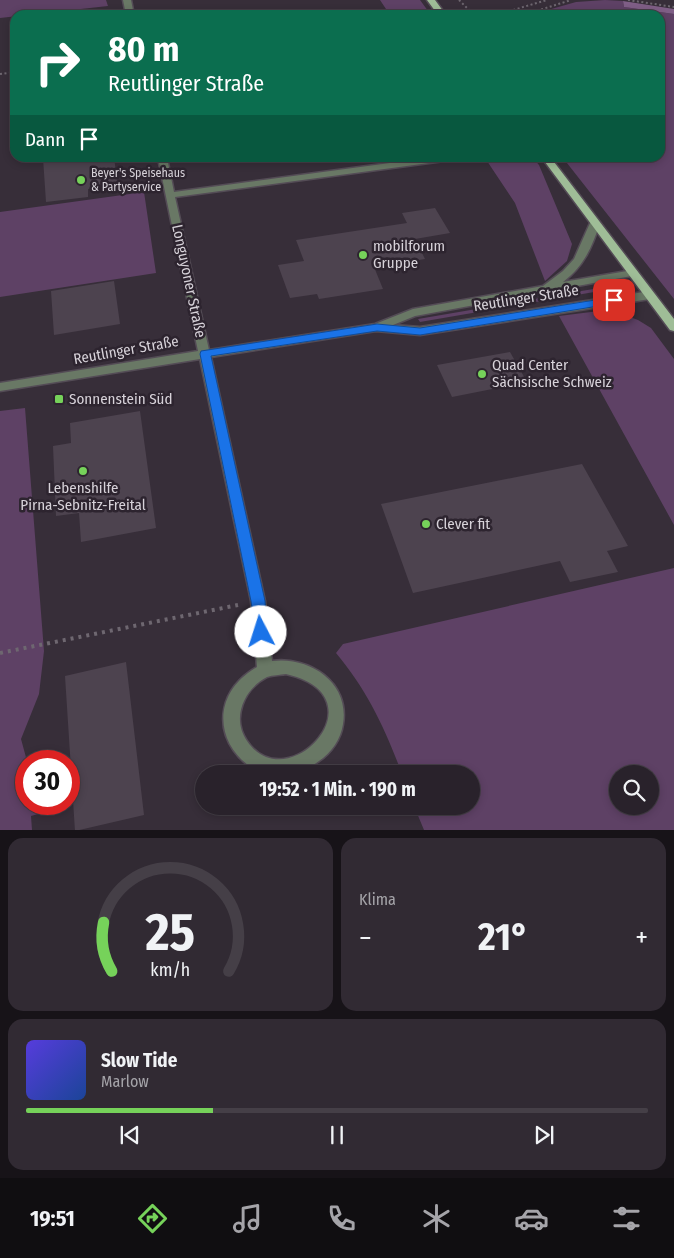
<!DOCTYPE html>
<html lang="de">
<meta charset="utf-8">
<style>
:root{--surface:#29222b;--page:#312a33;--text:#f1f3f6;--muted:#a5a4a9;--line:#453f47;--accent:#76d25a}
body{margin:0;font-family:"Fira Sans Condensed",sans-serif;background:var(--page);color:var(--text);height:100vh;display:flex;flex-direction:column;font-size:19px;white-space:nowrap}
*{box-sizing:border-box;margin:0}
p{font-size:16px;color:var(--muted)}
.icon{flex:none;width:28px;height:28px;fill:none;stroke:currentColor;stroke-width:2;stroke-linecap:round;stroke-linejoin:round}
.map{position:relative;height:830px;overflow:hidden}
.sheet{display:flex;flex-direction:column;gap:8px;padding:8px;background:#171318;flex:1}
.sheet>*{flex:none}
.hud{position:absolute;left:10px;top:10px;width:655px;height:152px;border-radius:15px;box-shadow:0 2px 8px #0003,0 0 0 1px var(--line);background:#0b6e4f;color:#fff;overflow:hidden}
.buttons{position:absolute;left:609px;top:765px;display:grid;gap:10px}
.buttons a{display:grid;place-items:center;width:50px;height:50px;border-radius:50%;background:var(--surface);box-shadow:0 2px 8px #0003,0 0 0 1px var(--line);font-size:25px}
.speed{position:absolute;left:15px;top:750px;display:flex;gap:10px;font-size:25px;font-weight:700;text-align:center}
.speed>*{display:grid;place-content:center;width:65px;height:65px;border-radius:50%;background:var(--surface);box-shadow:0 2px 8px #0003,0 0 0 1px var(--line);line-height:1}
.speed .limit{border:8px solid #d22;background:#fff;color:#111}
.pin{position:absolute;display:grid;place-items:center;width:42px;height:42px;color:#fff;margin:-21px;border-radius:10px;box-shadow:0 2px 8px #0006}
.me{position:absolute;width:55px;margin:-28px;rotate:355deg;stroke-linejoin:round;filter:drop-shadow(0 0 4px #0008)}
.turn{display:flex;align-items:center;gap:18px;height:105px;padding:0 15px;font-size:22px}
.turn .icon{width:65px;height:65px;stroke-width:2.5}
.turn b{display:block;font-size:35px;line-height:42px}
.then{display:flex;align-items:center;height:48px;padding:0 15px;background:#0003;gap:10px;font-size:19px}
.big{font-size:38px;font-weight:700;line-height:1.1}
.sheet .widget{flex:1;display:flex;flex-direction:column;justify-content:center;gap:8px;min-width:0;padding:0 18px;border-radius:15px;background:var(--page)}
.sheet .dial{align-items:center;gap:0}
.dial svg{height:130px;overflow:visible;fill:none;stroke:var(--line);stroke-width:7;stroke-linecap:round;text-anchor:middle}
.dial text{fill:var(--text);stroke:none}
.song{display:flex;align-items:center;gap:15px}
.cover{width:60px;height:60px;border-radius:8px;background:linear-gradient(135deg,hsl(250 70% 55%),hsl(220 70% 35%))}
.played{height:5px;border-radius:2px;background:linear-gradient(90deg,var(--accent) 30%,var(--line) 30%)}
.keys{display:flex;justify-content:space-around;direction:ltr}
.heat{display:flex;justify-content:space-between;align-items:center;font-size:28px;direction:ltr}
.sheet .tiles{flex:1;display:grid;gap:8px;grid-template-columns:1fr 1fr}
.widget:last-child{grid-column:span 2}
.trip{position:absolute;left:195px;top:765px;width:285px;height:50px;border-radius:25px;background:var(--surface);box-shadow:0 2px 8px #0003,0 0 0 1px var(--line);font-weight:700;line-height:50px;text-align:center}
.menu{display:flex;height:80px;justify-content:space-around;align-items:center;background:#100e11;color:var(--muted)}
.menu .icon{width:35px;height:35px}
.menu .active{color:var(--accent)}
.menu b{font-size:22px;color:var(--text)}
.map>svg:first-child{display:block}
.green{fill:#5e4165;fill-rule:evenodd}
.forest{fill:#7f5e86}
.building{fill:#4d434f}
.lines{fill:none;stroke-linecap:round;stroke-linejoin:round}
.minor-casing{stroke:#544c56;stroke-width:3}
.major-casing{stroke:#544c56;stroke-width:3}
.path-far1{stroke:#6e6770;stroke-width:2;stroke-dasharray:2 2.5;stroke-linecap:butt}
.path{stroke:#6e6770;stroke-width:4;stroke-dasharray:3 5;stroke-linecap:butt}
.minor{fill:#697865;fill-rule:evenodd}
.major{fill:#9fbd97;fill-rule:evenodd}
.route{fill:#1a73e8;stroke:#114b97}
.poi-dot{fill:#76d25a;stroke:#2d242f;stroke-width:2}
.labels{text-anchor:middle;stroke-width:5;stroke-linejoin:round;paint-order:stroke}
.far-poi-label{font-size:12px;fill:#d7d2d9;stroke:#2d242f;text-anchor:start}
.poi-label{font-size:15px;fill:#d7d2d9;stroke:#2d242f;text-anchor:start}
.street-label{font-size:15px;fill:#d7d2d9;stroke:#2d242f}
</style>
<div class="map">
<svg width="674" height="831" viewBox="0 0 674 831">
<rect width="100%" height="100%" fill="#372e39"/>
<path class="green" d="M0,0H106L108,6L0,18Z
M380,0H420L431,15H390Z
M605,0L623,1L624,7L674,14V299L563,158H660V15H530L576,2Z
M485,158H533L539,165L572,244L567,261L545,281L515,203Z
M144,192L156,273L0,297V212Z
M605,287L606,290L420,322L418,319Z
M599,311L619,313L638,320L651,328L674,359V525L559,316Z
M25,408L44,651L39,694L21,739L27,761L26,804H38V814L31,816L32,830H0V411Z
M674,568V830H424L414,806H471V774H402C385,728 367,690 336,653L343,644ZM618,774H650V806H618Z"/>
<path class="forest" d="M623,1L674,9V14L624,7Z"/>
<path class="building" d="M43,158H114L118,185L88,189V197L46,202Z
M435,208L450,233L415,239L425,259L374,267L383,289L319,299L317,294L290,298L278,265L304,261L296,240L407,223L402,213Z
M114,281L120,324L54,335L51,291Z
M510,352L527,382L452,397L437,365Z
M140,411L156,528L81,542L79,513L56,516L53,446L71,443L70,423Z
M582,464L628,546L607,551L618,572L570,582L560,561L413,593L381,504Z
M126,662L144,815L75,831L65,676Z"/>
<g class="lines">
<defs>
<path id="minor" d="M123,0H131L134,15H126Z
M158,158H167L174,192L427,158H449L444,161L175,197L209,350L375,324L413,309L543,286L563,271L574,259L590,223L595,220L600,223C592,247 584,266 563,282L633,270L637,271L638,273L637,275L415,316L393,325L420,327L650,291L655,295L650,299L420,335L376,331L211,357L265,601L272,661C309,656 350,682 343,724C341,739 331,753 319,761C252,812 179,713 257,667L251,601L200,359L0,391V383L198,351ZM286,674C384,696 288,801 247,741C231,718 244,689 267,677C273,675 280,675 286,674Z"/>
<path id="major" d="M427,0H435L446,15H438Z
M542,158H551L674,319V331L670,330Z"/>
</defs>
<use href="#minor" class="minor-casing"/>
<use href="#major" class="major-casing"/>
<path class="path-far1" d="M459,0L473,14L477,15
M628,0L674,7
M496,15L547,0
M524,15L571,0
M0,74L15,72"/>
<path class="path" d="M0,653L238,605"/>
<use href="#minor" class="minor"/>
<use href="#major" class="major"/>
</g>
<path class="route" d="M614,297L617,298V303L420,335L377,331L211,356L265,601L268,632L266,636L261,638L256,636L251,601L200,354L201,351L377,324L420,328Z"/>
<g class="poi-dot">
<circle cx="81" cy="180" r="5"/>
<circle cx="363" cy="255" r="5"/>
<circle cx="482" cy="374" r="5"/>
<rect x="54" y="394" width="10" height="10" rx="2.5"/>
<circle cx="83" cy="471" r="5"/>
<circle cx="426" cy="524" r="5"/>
</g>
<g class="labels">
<g class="far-poi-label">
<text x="91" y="177">Beyer's Speisehaus<tspan x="91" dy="14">&amp; Partyservice</tspan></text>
</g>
<g class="poi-label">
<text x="373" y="251">mobilforum<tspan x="373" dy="17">Gruppe</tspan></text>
<text x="492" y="370">Quad Center<tspan x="492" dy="17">Sächsische Schweiz</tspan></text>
<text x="69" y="404">Sonnenstein Süd</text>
<text x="83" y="493" text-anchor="middle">Lebenshilfe<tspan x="83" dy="17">Pirna-Sebnitz-Freital</tspan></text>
<text x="436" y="529">Clever fit</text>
</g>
<g class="street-label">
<text transform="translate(189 281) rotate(78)" y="5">Longuyoner Straße</text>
<text transform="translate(526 298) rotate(-9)" y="5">Reutlinger Straße</text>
<text transform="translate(126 350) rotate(-10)" y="5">Reutlinger Straße</text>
</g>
</g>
</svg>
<div class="buttons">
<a><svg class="icon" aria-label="search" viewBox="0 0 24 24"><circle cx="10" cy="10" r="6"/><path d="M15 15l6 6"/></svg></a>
</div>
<div class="speed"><div class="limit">30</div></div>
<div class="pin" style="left:614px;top:300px;background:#d93025"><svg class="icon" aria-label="arrive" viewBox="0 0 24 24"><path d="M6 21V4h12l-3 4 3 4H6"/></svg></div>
<svg class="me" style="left:261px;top:632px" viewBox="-20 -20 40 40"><circle r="19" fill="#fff"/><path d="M0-13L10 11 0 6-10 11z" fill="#1a73e8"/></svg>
<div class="trip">19:52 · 1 Min. · 190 m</div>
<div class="hud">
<div class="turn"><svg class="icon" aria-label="right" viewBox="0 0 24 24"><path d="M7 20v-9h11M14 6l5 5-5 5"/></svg><div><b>80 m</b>Reutlinger Straße</div></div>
<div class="then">Dann<svg class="icon" aria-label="arrive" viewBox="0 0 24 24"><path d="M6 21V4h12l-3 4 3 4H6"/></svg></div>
</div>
</div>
<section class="sheet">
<div class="tiles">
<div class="widget dial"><svg viewBox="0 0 100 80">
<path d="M14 69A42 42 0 1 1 86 69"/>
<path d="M14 69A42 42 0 0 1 9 39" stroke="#76d25a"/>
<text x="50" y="56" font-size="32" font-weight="700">25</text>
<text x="50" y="72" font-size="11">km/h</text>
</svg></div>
<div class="widget"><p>Klima</p>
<div class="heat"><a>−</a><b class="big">21°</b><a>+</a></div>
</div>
<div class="widget">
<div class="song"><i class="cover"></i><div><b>Slow Tide</b><p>Marlow</p></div></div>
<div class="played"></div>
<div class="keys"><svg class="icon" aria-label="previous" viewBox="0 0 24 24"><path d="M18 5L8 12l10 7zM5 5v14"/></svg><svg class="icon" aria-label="pause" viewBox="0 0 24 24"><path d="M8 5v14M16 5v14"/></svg><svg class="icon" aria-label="next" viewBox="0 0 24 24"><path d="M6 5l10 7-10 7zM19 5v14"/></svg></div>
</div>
</div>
</section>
<nav class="menu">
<b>19:51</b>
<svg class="icon active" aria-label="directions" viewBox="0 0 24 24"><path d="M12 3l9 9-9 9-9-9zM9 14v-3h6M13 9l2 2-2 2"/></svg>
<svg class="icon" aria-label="music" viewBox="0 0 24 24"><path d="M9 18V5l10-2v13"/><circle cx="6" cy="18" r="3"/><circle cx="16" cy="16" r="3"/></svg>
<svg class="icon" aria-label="phone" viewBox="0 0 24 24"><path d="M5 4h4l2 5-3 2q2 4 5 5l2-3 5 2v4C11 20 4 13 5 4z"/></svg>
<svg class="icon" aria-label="climate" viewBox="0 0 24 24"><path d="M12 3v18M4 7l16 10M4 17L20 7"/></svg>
<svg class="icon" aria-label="car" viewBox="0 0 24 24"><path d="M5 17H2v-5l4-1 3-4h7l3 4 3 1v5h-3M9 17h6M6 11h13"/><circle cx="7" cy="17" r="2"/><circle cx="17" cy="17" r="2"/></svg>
<svg class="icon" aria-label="filters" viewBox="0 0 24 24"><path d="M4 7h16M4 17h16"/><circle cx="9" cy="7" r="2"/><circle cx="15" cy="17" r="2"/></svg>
</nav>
